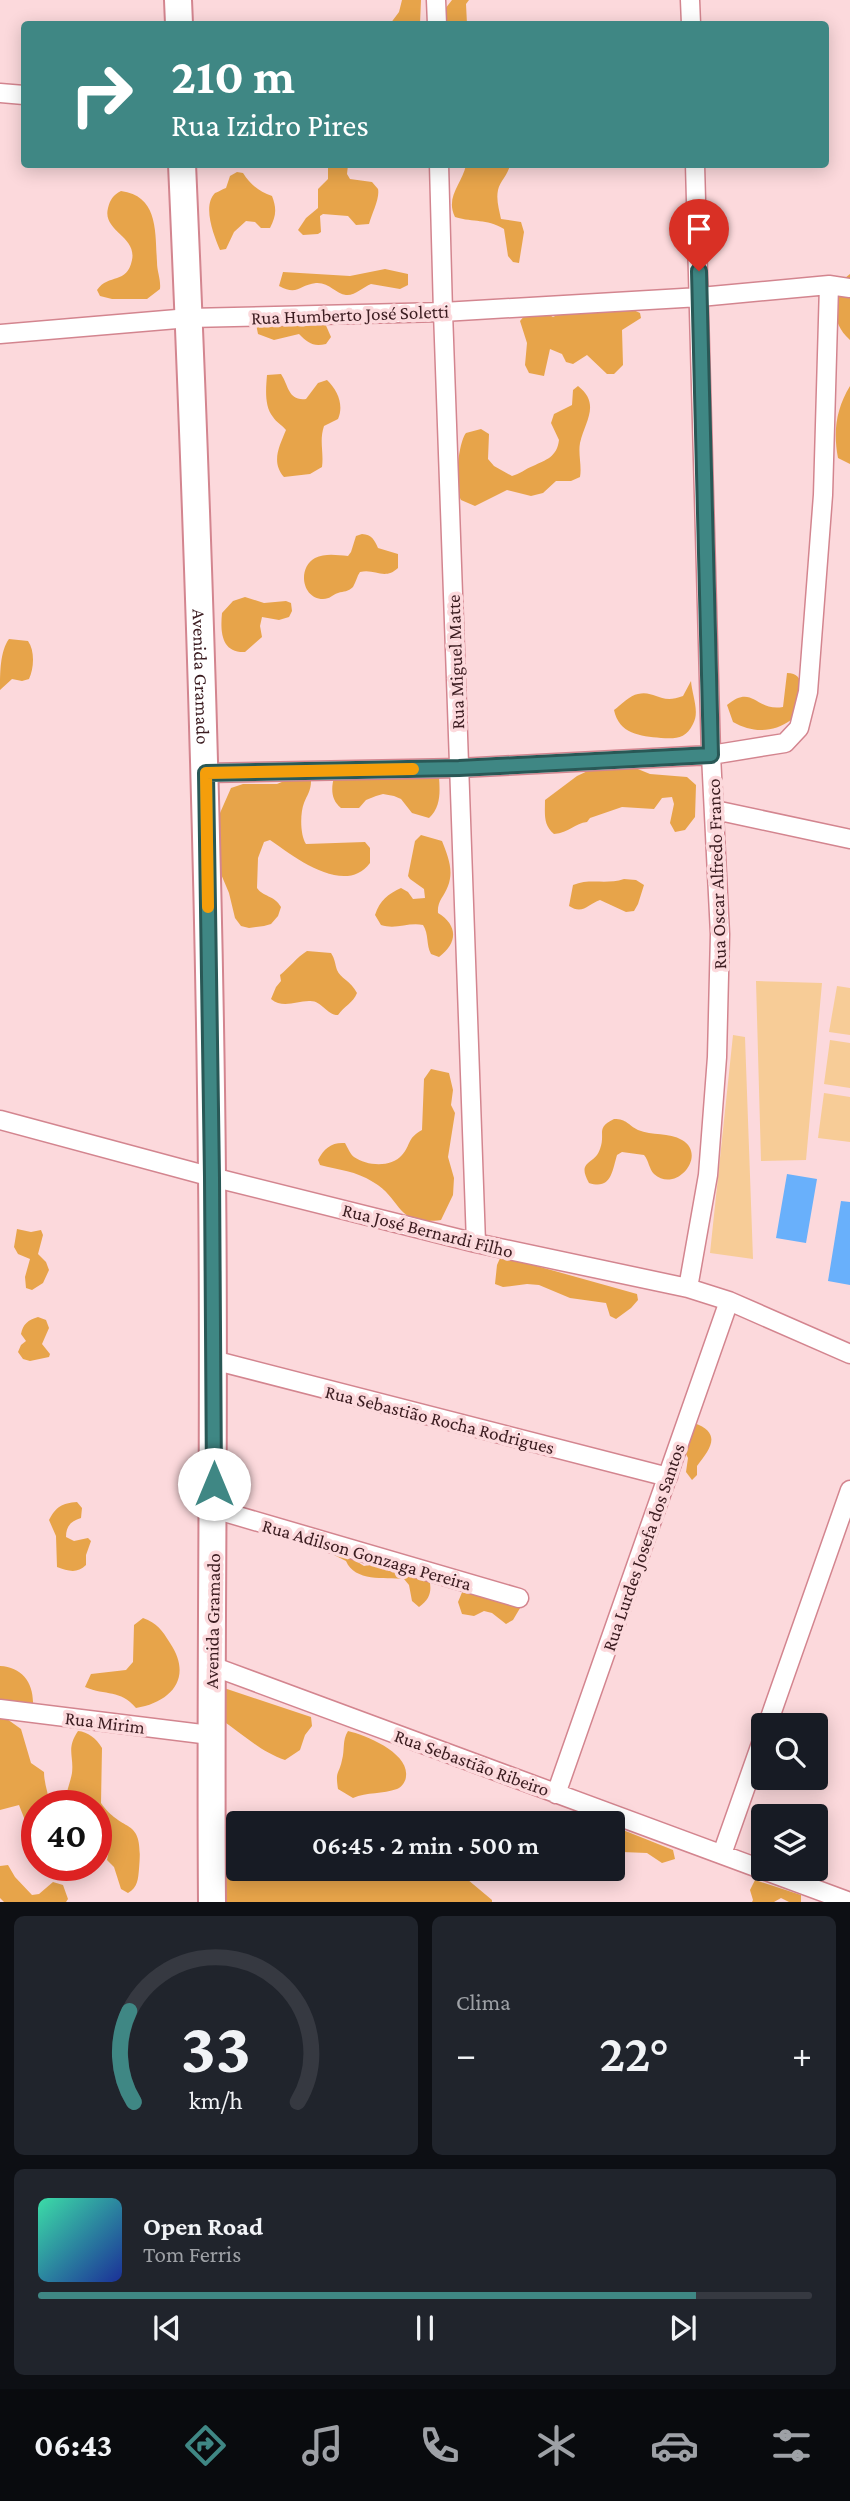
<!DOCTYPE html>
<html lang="pt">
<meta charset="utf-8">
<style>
:root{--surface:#171b24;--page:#20242c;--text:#f1f3f6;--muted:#9ea1a6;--line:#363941;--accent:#3f8784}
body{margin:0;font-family:"Crimson Pro",serif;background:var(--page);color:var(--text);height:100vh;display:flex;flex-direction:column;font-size:26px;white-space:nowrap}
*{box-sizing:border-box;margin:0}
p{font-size:23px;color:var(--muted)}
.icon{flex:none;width:38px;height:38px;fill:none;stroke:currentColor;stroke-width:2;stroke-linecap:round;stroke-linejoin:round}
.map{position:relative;height:1902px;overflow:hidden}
.panel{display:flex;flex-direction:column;gap:14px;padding:14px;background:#0d0f14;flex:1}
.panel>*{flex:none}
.banner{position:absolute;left:21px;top:21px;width:808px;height:147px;border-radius:7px;box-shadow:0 4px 18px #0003;background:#3f8784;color:#fff;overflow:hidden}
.tools{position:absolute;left:751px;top:1713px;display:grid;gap:14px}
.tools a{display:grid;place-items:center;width:77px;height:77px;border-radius:7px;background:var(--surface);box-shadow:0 4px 18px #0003;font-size:35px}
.speed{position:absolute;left:21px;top:1790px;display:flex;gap:14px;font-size:35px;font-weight:700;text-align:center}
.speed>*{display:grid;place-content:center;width:91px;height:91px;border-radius:50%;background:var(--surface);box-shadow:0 4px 18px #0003;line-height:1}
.speed .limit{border:10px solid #d22;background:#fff;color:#111}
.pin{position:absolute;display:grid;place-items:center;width:60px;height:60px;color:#fff;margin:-72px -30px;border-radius:50% 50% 50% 0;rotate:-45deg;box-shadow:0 0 7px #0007}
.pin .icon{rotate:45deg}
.me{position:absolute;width:77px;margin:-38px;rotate:0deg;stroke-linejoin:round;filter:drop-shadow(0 0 5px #0008)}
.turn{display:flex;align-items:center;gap:24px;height:147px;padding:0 35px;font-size:32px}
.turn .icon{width:91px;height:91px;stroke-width:2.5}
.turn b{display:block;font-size:49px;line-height:60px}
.big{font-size:52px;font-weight:600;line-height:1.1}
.panel .widget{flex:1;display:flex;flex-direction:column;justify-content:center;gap:10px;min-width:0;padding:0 24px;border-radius:10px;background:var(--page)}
.panel .dial{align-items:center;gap:0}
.dial svg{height:182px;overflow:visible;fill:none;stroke:var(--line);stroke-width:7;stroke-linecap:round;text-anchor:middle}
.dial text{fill:var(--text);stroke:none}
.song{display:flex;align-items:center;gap:21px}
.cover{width:84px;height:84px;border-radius:10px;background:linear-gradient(135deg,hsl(160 70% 55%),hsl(230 70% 35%))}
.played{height:7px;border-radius:4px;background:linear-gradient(90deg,var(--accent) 85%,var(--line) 85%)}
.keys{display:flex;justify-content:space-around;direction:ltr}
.heat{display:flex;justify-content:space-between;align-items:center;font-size:38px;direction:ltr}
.panel .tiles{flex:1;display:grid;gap:14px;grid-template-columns:1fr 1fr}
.widget:last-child{grid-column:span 2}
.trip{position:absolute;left:226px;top:1811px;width:399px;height:70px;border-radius:7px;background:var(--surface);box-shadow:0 4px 18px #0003;font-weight:600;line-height:70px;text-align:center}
.dock{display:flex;height:112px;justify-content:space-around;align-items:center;background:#090b0e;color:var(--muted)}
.dock .icon{width:49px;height:49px}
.dock .current{color:var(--accent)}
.dock b{font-size:32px;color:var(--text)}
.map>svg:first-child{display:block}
.green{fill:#f7cc97}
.forest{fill:#e7a44a}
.water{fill:#69b0fb}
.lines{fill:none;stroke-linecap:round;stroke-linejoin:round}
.street-casing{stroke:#d3858f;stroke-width:21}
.secondary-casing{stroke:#d3858f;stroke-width:30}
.street{stroke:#fff;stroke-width:18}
.secondary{stroke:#fff;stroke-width:26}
.route-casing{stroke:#295856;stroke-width:18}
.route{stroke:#3f8784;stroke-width:12}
.slow{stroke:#f59e0b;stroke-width:12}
.labels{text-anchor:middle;stroke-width:7;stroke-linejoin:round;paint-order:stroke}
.street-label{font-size:19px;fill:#3b1c20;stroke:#fcd9dc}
</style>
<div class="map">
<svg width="850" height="1903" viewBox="0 0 850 1903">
<rect width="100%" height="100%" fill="#fcd9dc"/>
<path class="green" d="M756,981L822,983L806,1160L761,1161Z
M837,986L850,988V1035L829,1032Z
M733,1035L745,1037L753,1259L710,1253Z
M830,1040L850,1043V1088L824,1084Z
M824,1093L850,1097V1142L818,1138Z"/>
<path class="forest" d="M402,0H421L420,24H390L399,12Z
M452,0H469L466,4L467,24H445V9Z
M328,164L348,165L347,174L350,179L372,182L378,189C380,198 372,213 369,224L356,225L348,216L323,214L320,216L321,232L318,234L303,235L298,230L306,218L318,208V189L328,179Z
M466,165H510C508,175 500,181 498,190C496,200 499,209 501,219L521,222L524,232L519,263L513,262L508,256L504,229C485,218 475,223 455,217C445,197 462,184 466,165Z
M237,172L243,173C250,184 259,192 272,196C277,209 276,216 270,228H261L255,222L246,221L234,232L226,249L220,250C214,236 202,206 215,193C216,193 225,188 226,188L230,176Z
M121,191C159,196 155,233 157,262C157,272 161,279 160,289L147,299H112L100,296L97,290C109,273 127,285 132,260C137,236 102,231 108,208C110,200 113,195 121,191Z
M385,269L408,274V285L400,289L371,284C363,287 355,296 346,295C336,294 329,282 316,283C299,285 298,296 279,286L283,272L350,276Z
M850,274V340C830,322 836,306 840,282Z
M627,307L640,313L641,318L622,330L623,365L614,374H607L587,355L573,364L566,362L562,354L550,349L544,376L529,373L525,365L527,343L520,321L526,314L544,312L553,317L570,309L594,312Z
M255,319L324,321L331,337L326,344C313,347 308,343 299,334L274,340L258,334Z
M281,374C289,386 288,401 306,399L318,383L327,380C338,391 344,405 338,419L324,426C319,441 324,452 322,467L310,474L284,477C271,462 279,447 286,430C282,425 276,422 273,417C264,406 266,388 267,375Z
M578,386C601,404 585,421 580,443C578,454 582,466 580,477L571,481H556L543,493L531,496L507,490L475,506L461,500C454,488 458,443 466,433L481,429L489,434L488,459L494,466L512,476C520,474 525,469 533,466C546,460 557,457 559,440L551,423L554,414L572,405L573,390Z
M850,386V464L838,458C833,432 836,409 850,386Z
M362,534C372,535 374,539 378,548L398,554V568C384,581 375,568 360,572C357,576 356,582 353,587C348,592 344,591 338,593C332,595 330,599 323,599C302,599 297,568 315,558C325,553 337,555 348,556L351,552L356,536Z
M245,597L264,603L286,601L291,603L292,611L289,617L279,620L262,617L260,626L262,637L245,652C222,653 220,633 222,613L233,601Z
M9,639L28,641C35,651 34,668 29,679L22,681L12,679L0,690C0,673 0,651 9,639Z
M787,673C812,673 796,707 791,720C773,733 752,733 733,722L727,705C753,683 756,712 783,707Z
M691,681C692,695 700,712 693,724C686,739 675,739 661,738C640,736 619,734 614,710C621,705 630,695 638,694C655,690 660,705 683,696Z
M628,765L650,774L687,777L696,785L695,817L685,830L675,832L670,823L674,804L672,797L662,798L654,809L622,807L590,818L587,822C575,823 569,833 554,834C543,825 545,814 545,800L577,776L592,769Z
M345,775L353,779L383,776L389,779L414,776L439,777C440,792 441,807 429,818L412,813L401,799L394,796L383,794L376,796L366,800L359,808H341C331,800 331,789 334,777Z
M294,777L311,781C311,791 307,795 304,803C300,813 300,835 306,844L365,842L370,848V863C345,897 293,856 270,840L264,842L258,858L257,888C263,897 274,895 281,907L278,916L271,924L264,926L249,928L241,926L235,918L229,893L218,867L221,844L219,829L220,813L231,788L243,784H277Z
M421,835L442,841C448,856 454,871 448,886C444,897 437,901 438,913C458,925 458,943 439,957L431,954C426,945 429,934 423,925C408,922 396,930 381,925L375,915C380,900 388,894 401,888L408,892L413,899L425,898L424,889L410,879L408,876L415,841Z
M624,879L636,880L644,885L638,904L634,911L626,912L600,900C588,904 583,915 569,906L573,885C590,878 606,885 624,879Z
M307,951L331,953C335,959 335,964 337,970C340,978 351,981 357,993C353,1003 344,1006 338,1015C326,1015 322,1000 309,1001C296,1001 283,1009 271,999L276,987L281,981L280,975C290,967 296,958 307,951Z
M431,1069L449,1073L453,1090L451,1105L455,1113L448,1157L454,1178L453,1195L441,1220C394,1226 404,1200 373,1182C356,1171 339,1170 320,1165L318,1160C324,1148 332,1142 345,1143C348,1148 350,1154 354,1157C367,1166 391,1168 402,1155C411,1145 407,1138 422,1130L424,1079Z
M614,1119C627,1119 628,1125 638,1130C652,1136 669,1132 682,1140C708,1155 676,1194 654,1174C649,1169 649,1161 644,1155L622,1152L617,1155C612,1172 611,1190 589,1183C576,1160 595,1165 600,1149C606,1133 595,1128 614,1119Z
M17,1229L31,1232L41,1230L43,1235L38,1254L46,1262L49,1270L43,1283L32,1290L26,1288L25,1277L30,1259L18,1254L14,1247Z
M501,1256L637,1294L638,1300L631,1308L616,1319L610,1316L606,1303L570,1298L539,1285L527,1284L503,1287L495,1284L497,1265Z
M38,1317L46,1320L49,1328L42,1344L50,1354L49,1357L30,1361L23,1359L18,1352L21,1345L26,1341L21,1334C23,1324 28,1320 38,1317Z
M694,1423C722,1433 711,1448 697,1466V1475L692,1480L686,1472L688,1458L683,1448Z
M77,1502L82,1508L81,1518C71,1521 66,1526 66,1537L74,1541L88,1538L91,1541L86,1555V1565C77,1574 68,1571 57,1567L56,1536L49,1520C56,1507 62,1503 77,1502Z
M335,1547L352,1552L356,1561L364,1566L375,1564L427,1572C432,1587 433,1597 419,1607L412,1601L409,1585L404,1579C384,1577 355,1582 346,1561L330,1553Z
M463,1590L523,1603L513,1620L506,1624L492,1613L484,1611L474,1616L462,1614L458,1602Z
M143,1618C157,1623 162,1630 170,1643C193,1677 172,1702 136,1708C120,1689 106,1696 85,1687L91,1674L126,1670L133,1662L134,1625Z
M0,1666C22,1667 34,1683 33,1705L0,1701Z
M224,1688L311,1717L312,1726L305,1735L300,1750L285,1760C260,1752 242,1733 220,1719Z
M0,1714L21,1729L31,1763L44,1772C44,1784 49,1795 50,1806H37V1827L28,1828L19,1805L0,1810Z
M78,1731C88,1732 96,1738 102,1748L101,1803C124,1836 144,1814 139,1869C138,1879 138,1887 128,1893L121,1889L114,1867L107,1860L111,1840C94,1830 96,1825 96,1806H67C64,1794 70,1785 72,1773C74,1755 66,1749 78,1731Z
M348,1731C366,1735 409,1753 406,1776C406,1781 402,1787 397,1789C383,1794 367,1792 353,1798L338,1789C335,1770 339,1775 342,1760C345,1750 342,1740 348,1731Z
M613,1826L673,1850L675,1859L662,1863L647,1853L622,1852L613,1847Z
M235,1841H238V1869H455L492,1900V1902H224L214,1853Z
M8,1865L15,1877L32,1895L39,1894L53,1882L63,1885L68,1899L66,1902H4L0,1898V1866Z
M755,1880L801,1895V1902H789L781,1898L774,1902H752L753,1900L750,1890Z"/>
<path class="water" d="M787,1174L817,1179L806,1243L776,1238Z
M841,1201L850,1202V1285L828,1281Z"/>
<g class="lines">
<defs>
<path id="street" d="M436,0L437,24
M690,0L691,24
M0,93L24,95
M439,164L443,312L476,1243
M0,334L189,318L443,312L700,297L829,285L850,288
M206,773L459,768L711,755L785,743L799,728L808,692L823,495L829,285
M715,810L850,839
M0,1120L212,1177L476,1243L688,1288L729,1301L850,1354
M688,1288L708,1175L717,1057L720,934L711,755L695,164
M213,1360L668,1477
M214,1509L519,1598
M212,1666L850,1902
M0,1709L210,1735
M767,1726L850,1490
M556,1794L729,1301
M722,1854L763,1738"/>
<g id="secondary">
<path d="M178,0L179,24"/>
<path id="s1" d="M182,164C197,502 209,840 212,1177C215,1419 210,1661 212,1903"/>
</g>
</defs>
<use href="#street" class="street-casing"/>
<use href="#secondary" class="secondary-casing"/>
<use href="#street" class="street"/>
<use href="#secondary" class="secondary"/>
</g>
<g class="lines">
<defs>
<path id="route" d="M214,1484L212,1177L206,773L459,768L711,755L699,271"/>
</defs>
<use href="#route" class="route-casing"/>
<use href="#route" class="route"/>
<path class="slow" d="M208,907L206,773L413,769"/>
</g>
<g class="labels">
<g class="street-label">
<text transform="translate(350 314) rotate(-2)" y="7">Rua Humberto José Soletti</text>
<text transform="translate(455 662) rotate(-92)" y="7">Rua Miguel Matte</text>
<text dy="7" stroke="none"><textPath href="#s1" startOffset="513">Avenida Gramado</textPath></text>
<text transform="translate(716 874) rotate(-92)" y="7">Rua Oscar Alfredo Franco</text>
<text transform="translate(428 1230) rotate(14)" y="7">Rua José Bernardi Filho</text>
<text transform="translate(440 1419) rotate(14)" y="7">Rua Sebastião Rocha Rodrigues</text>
<text transform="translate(643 1547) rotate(-71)" y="7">Rua Lurdes Josefa dos Santos</text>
<text transform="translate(367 1554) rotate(16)" y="7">Rua Adilson Gonzaga Pereira</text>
<text transform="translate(212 1621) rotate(-89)" y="7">Avenida Gramado</text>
<text transform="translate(105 1722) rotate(7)" y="7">Rua Mirim</text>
<text transform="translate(472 1762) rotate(20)" y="7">Rua Sebastião Ribeiro</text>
</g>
</g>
</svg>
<div class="tools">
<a><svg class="icon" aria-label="search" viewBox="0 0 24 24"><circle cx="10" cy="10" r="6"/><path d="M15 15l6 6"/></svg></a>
<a><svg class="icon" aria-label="layers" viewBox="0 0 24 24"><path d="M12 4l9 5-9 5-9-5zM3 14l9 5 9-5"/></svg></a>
</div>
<div class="speed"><div class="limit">40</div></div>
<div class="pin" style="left:699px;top:271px;background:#d93025"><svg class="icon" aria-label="arrive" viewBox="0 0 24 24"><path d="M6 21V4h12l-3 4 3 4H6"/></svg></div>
<svg class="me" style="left:214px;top:1484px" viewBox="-20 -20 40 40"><circle r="19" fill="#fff"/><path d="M0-13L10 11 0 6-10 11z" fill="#3f8784"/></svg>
<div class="trip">06:45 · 2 min · 500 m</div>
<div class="banner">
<div class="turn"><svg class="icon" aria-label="right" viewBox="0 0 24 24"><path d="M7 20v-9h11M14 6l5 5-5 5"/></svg><div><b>210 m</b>Rua Izidro Pires</div></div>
</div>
</div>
<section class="panel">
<div class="tiles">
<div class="widget dial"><svg viewBox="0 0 100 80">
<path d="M14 69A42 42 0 1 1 86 69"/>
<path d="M14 69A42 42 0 0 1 12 29" stroke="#3f8784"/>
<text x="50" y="56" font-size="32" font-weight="700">33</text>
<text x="50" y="72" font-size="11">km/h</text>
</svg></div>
<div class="widget"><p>Clima</p>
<div class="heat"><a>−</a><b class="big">22°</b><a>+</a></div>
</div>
<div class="widget">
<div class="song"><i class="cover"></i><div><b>Open Road</b><p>Tom Ferris</p></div></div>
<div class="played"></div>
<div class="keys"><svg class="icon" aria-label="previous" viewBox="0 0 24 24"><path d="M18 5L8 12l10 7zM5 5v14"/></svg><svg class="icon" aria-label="pause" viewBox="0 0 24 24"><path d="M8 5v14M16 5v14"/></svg><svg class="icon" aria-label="next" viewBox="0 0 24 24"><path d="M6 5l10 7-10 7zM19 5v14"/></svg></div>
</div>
</div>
</section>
<nav class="dock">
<b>06:43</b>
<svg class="icon current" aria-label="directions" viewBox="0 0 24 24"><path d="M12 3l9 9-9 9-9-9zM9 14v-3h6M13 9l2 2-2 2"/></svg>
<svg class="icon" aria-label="music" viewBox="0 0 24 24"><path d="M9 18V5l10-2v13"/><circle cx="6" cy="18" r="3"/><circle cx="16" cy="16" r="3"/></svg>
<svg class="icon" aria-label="phone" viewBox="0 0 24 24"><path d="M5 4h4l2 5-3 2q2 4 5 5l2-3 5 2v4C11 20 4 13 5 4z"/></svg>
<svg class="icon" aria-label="climate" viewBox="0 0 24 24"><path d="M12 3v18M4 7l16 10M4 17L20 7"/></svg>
<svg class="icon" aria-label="car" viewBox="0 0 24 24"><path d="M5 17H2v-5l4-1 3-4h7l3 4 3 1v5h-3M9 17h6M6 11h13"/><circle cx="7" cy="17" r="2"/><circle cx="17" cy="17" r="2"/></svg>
<svg class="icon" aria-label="filters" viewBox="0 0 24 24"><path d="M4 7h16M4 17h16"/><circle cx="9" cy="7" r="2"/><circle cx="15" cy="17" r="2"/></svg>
</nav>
